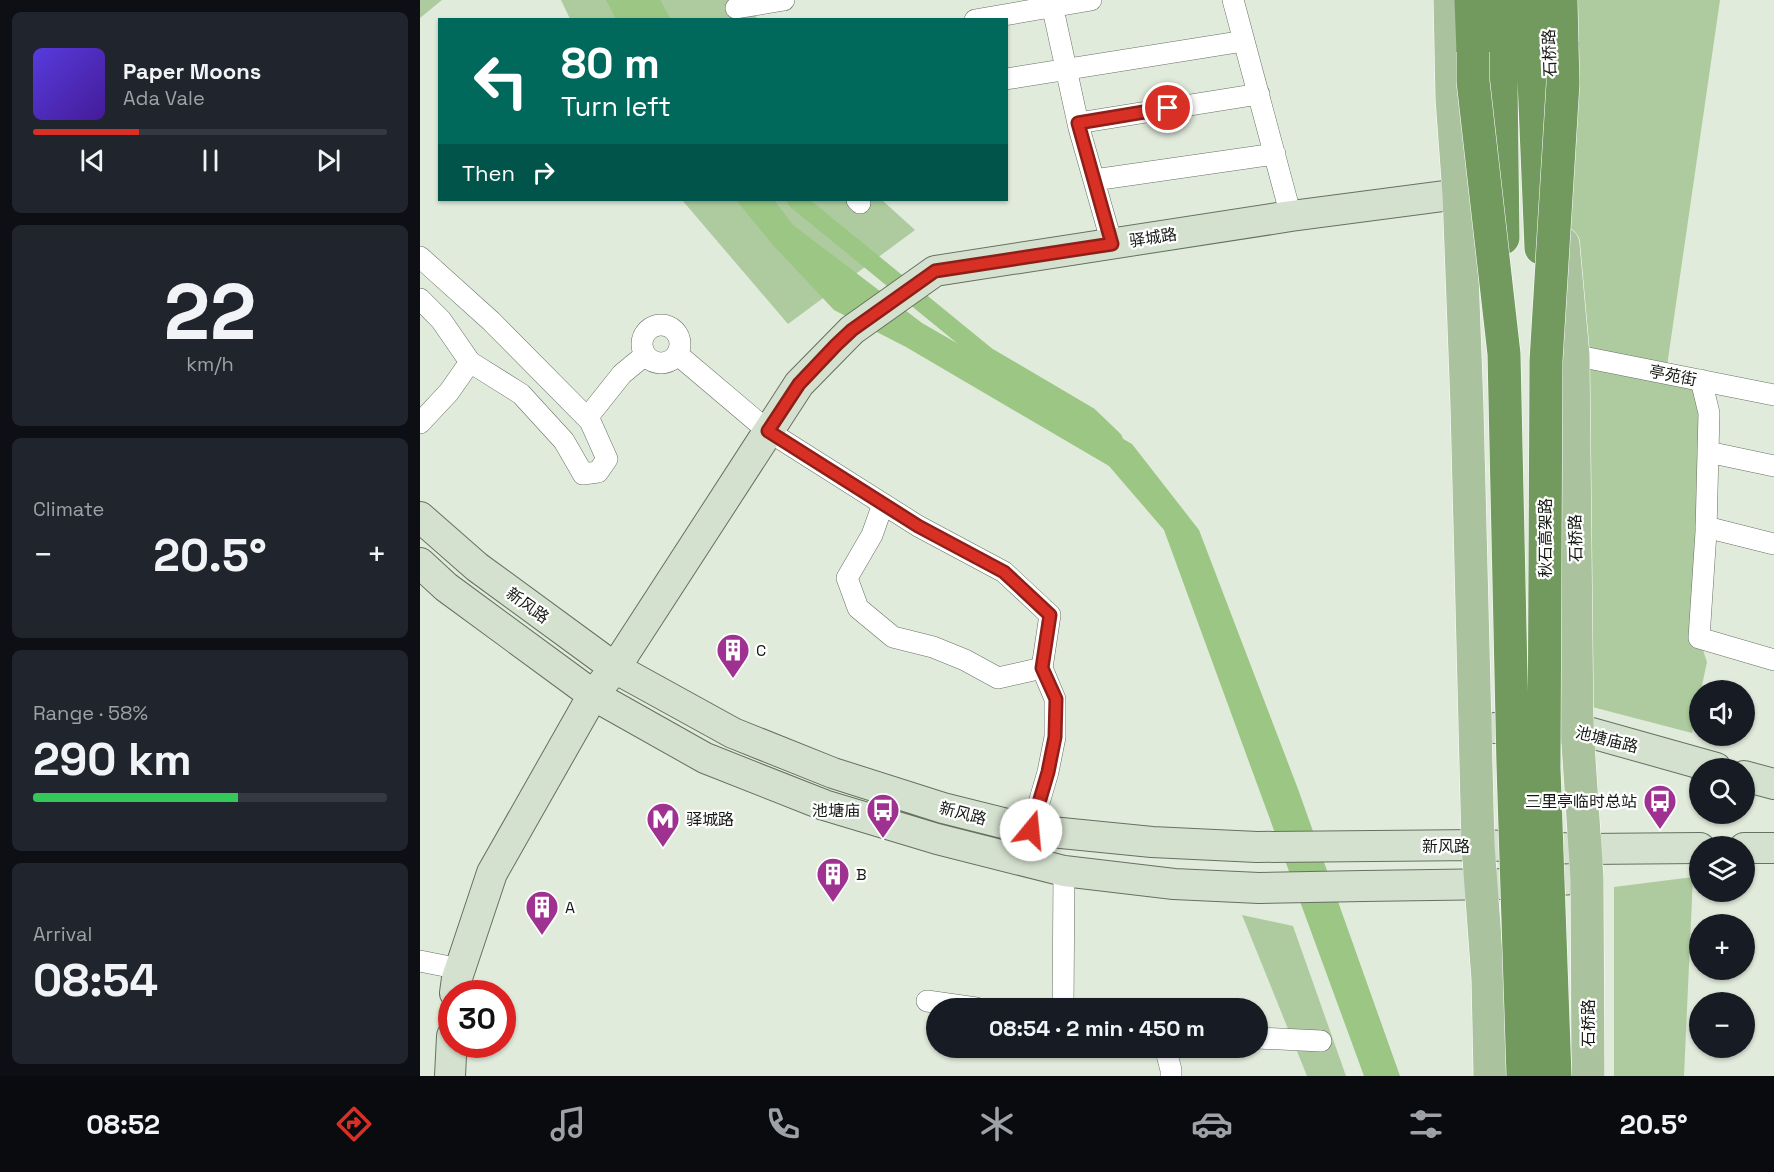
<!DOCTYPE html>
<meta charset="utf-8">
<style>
:root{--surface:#171b24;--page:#20242c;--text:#f1f3f6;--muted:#9ea1a6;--line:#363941;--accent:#d93025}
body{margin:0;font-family:"Space Grotesk","Noto Sans SC",sans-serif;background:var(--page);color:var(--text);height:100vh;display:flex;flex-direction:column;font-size:22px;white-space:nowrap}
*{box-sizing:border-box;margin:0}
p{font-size:20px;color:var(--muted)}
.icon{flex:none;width:33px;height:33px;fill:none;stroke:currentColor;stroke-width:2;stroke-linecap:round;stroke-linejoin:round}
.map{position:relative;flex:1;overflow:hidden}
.drawer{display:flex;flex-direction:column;gap:12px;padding:12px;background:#0d0f14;width:420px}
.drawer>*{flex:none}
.guide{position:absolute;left:18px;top:18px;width:570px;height:183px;border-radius:0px;box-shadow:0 2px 4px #0004;background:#00695c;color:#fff;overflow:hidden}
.fabs{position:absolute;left:1269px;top:680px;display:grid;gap:12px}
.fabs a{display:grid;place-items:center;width:66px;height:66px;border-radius:50%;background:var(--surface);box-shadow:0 2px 4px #0004;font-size:30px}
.speed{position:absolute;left:18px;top:980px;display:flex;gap:12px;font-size:30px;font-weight:700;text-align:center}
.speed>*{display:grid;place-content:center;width:78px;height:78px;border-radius:50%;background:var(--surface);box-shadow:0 2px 4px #0004;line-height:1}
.speed .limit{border:9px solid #d22;background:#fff;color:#111}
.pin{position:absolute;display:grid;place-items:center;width:51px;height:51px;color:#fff;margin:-26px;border:3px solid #fff;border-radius:50%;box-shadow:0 2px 6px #0007}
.me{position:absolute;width:66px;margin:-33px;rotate:17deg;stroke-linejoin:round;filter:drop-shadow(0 0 4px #0008)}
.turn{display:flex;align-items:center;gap:21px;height:126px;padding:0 24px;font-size:27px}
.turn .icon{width:78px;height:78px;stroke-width:2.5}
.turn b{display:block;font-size:42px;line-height:51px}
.then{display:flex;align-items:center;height:57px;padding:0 24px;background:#0003;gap:12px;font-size:22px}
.big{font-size:45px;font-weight:700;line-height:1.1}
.drawer .widget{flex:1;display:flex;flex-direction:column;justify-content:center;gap:9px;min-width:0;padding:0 21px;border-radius:9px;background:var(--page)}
.drawer .dial{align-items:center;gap:0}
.dial b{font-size:78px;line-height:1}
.song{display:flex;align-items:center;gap:18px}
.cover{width:72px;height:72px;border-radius:9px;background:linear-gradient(135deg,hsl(250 70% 55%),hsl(260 70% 35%))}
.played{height:6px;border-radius:3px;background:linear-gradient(90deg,var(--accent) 30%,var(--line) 30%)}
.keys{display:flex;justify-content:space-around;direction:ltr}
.heat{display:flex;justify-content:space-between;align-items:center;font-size:33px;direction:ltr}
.charge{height:9px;border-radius:4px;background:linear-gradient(90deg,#34c759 58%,var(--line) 0)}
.trip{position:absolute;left:506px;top:998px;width:342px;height:60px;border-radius:30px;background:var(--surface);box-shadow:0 2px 4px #0004;font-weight:700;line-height:60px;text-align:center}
.tabs{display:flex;height:96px;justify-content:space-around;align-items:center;background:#090b0e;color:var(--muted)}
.tabs .icon{width:42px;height:42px}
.tabs .current{color:var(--accent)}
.tabs b{font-size:27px;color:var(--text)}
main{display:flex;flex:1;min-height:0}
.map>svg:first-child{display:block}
.green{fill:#aecb9f}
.water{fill:#9bc684}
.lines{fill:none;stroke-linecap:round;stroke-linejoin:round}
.canal{stroke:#9bc684;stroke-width:18}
.street-casing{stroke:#667062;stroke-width:22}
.secondary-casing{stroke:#667062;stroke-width:32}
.primary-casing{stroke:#fff;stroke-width:34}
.highway-casing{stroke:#fff;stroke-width:34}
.street{stroke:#fff;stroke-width:21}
.secondary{stroke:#d5e1cf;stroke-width:30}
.primary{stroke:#abc29e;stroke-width:33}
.highway{stroke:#739a5e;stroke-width:33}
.highway-bridge-casing{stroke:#fff;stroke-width:34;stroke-linecap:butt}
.highway-bridge{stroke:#739a5e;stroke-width:33}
.route-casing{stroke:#8d1f18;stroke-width:15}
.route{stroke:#d93025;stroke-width:10}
.labels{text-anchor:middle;stroke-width:4.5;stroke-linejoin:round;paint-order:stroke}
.street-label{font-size:16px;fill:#161a14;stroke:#fff}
.poi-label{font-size:16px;fill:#161a14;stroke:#fff;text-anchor:start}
</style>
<main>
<section class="drawer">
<div class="widget">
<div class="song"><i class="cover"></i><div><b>Paper Moons</b><p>Ada Vale</p></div></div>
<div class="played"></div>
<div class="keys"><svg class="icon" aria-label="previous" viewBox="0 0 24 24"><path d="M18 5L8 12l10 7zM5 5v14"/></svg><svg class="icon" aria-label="pause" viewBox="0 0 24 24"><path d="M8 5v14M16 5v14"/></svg><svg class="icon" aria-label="next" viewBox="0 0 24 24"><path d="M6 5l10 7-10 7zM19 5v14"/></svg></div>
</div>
<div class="widget dial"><b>22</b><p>km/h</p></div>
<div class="widget"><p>Climate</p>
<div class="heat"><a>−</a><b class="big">20.5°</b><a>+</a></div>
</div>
<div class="widget"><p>Range · 58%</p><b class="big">290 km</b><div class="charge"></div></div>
<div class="widget"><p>Arrival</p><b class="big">08:54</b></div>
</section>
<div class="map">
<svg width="1354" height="1076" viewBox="0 0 1354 1076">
<rect width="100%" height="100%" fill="#e1ebdb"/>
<path class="green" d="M0,0H22L0,18Z
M141,0H329L337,19H150Z
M1146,0H1300L1246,373L1281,380L1279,638L1287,662L1281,690H1280L1279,698L1272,733L1157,703Z
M262,200H462L495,230L368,324Z
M1273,877L1264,1076H1194V887Z
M822,915L873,926L926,1076H887Z"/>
<path class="water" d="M186,0H226L236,19H196Z
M316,200H354L373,225L502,323L712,444L779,530L878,789L980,1076H944L744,530L689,466L486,347L414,310L353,245Z"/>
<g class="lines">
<path class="canal" d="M230,0L241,20
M376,200L567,356L669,416L694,440"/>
<defs>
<path id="street" d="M631,0L659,128L692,244
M813,0L871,216
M316,8L364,0
M555,20L671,0
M586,79L824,41
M658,123L839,94
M674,180L855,154
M437,200L440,203
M0,257L71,321L170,421L187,459L178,472L163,474L144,441L101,394L50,362L21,320L0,299
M222 344a19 19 0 1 1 38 0a19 19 0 1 1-38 0Z
M257,354L348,431L498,526L584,572L630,615L622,668L635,699V737L628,772L611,830
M1153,355L1354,395
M1281,380L1289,413L1286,532L1279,638L1354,660
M167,418L202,374L225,355
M0,423L29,392L50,362
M1288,452L1354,466
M463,504L452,535L427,578L438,608L473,637L513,647L545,660L578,678L622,668
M1286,527L1354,544
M0,961L40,969
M507,1001L556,1008
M643,1008L644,871
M837,1038L901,1041
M745,1047L751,1070V1076"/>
<path id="secondary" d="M0,517L57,567L195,668L313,733L413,773L523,808L611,830L732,842L837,847L1058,845L1166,849L1280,848
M0,563L26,587L173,695L285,758L404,805L517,839L644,871L754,884L839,888L944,886L1080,884L1167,878
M1075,728L1157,729L1296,768
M1324,776L1354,784
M1324,848H1354
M35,993L37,978L72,873L173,695L195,668L379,384L432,330L515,271L871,216L1039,194L1060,185
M30,1076L32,1036"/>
<path id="primary" d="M1030,0L1032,99L1039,194L1047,407L1058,845L1068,980L1070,1076
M1143,244L1153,355L1157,729L1167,878L1168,1076"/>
<path id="highway" d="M1051,0L1053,52
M1080,0L1083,238
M1113,0L1114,80L1121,248
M1141,0L1142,45"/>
</defs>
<use href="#street" class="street-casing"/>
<use href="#secondary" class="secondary-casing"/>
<use href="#primary" class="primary-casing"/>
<use href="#highway" class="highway-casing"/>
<use href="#street" class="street"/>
<use href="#secondary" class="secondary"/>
<use href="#primary" class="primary"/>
<use href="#highway" class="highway"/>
<defs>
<path id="highway-bridge" d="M1053,52V81L1084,354L1093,766L1103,1076
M1135,1076L1124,768L1126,361L1143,83L1142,45"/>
</defs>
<use href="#highway-bridge" class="highway-bridge-casing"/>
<use href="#highway-bridge" class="highway-bridge"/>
</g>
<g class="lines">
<defs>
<path id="route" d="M611,830L628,772L635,737L636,699L622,668L630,615L584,572L498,526L348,431L379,384L416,345L432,330L515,271L692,244L658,123L748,108"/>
</defs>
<use href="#route" class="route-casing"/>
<use href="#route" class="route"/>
</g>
<defs>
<symbol id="building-pin" viewBox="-11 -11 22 30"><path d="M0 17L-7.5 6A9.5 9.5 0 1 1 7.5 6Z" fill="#9f3291" stroke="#fff"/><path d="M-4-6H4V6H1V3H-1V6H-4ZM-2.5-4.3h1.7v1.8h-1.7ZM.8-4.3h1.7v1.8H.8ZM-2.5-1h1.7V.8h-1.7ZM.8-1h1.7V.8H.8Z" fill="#fff"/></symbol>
<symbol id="bus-pin" viewBox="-11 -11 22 30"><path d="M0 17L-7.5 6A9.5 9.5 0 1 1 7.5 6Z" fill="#9f3291" stroke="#fff"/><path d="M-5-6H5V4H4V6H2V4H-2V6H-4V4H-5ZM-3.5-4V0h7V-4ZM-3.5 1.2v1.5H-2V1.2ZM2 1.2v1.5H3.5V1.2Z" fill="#fff"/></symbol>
<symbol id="metro-pin" viewBox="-11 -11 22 30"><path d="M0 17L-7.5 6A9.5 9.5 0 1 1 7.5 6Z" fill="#9f3291" stroke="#fff"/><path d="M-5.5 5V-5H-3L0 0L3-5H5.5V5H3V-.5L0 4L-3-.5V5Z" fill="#fff"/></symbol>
</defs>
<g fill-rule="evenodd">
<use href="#building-pin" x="294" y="631" width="38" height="52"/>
<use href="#bus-pin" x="1221" y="782" width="38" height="52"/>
<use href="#bus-pin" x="444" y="791" width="38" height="52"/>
<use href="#metro-pin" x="224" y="800" width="38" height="52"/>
<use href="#building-pin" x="394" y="855" width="38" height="52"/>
<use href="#building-pin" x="103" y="888" width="38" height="52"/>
</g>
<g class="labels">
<g class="street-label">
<text transform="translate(1129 53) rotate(-92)" y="6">石桥路</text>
<text transform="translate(733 237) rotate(-9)" y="6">驿城路</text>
<text transform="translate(1253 375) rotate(11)" y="6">亭苑街</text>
<text transform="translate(1125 538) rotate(-90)" y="6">秋石高架路</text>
<text transform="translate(1155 538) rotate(-91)" y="6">石桥路</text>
<text transform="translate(108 605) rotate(36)" y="6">新风路</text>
<text transform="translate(1187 739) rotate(14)" y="6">池塘庙路</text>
<text transform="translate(543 813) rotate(15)" y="6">新风路</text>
<text x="1026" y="852">新风路</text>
<text transform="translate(1168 1023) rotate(-90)" y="6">石桥路</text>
</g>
<g class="poi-label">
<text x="336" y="656">C</text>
<text x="1217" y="807" text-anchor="end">三里亭临时总站</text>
<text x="440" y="816" text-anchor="end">池塘庙</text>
<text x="266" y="825">驿城路</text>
<text x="436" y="880">B</text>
<text x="145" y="913">A</text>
</g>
</g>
</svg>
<div class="fabs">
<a><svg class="icon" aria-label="sound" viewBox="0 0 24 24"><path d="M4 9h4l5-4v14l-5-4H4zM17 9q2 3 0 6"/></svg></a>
<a><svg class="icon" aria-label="search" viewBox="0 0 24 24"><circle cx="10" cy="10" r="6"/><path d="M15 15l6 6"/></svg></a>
<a><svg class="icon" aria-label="layers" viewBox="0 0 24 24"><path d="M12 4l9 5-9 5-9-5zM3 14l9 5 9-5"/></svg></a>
<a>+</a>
<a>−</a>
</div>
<div class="speed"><div class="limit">30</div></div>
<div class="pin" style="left:748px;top:108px;background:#d93025"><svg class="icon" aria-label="arrive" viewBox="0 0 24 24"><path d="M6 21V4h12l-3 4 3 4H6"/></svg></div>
<svg class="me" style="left:611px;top:830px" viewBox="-20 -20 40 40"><circle r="19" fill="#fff"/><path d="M0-13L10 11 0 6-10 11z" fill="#d93025"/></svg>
<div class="trip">08:54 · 2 min · 450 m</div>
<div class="guide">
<div class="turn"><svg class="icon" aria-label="left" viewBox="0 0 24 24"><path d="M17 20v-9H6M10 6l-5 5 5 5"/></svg><div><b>80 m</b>Turn left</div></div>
<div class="then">Then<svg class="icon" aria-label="right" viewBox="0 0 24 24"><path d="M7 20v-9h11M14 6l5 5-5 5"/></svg></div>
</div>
</div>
</main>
<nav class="tabs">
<b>08:52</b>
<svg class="icon current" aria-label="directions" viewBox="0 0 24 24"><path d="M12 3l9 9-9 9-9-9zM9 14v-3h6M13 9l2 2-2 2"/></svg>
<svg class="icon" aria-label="music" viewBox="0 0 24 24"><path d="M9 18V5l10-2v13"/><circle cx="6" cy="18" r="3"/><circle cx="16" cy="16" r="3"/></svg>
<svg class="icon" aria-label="phone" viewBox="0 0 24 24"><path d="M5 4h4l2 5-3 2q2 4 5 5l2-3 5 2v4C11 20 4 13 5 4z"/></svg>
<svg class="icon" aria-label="climate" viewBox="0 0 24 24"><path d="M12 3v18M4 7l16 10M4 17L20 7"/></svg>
<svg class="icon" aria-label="car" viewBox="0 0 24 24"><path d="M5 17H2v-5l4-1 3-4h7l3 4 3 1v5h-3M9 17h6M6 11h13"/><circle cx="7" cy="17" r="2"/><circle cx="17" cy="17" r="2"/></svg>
<svg class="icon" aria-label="filters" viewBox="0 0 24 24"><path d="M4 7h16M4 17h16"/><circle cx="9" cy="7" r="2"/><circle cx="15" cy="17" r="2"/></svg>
<b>20.5°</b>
</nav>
